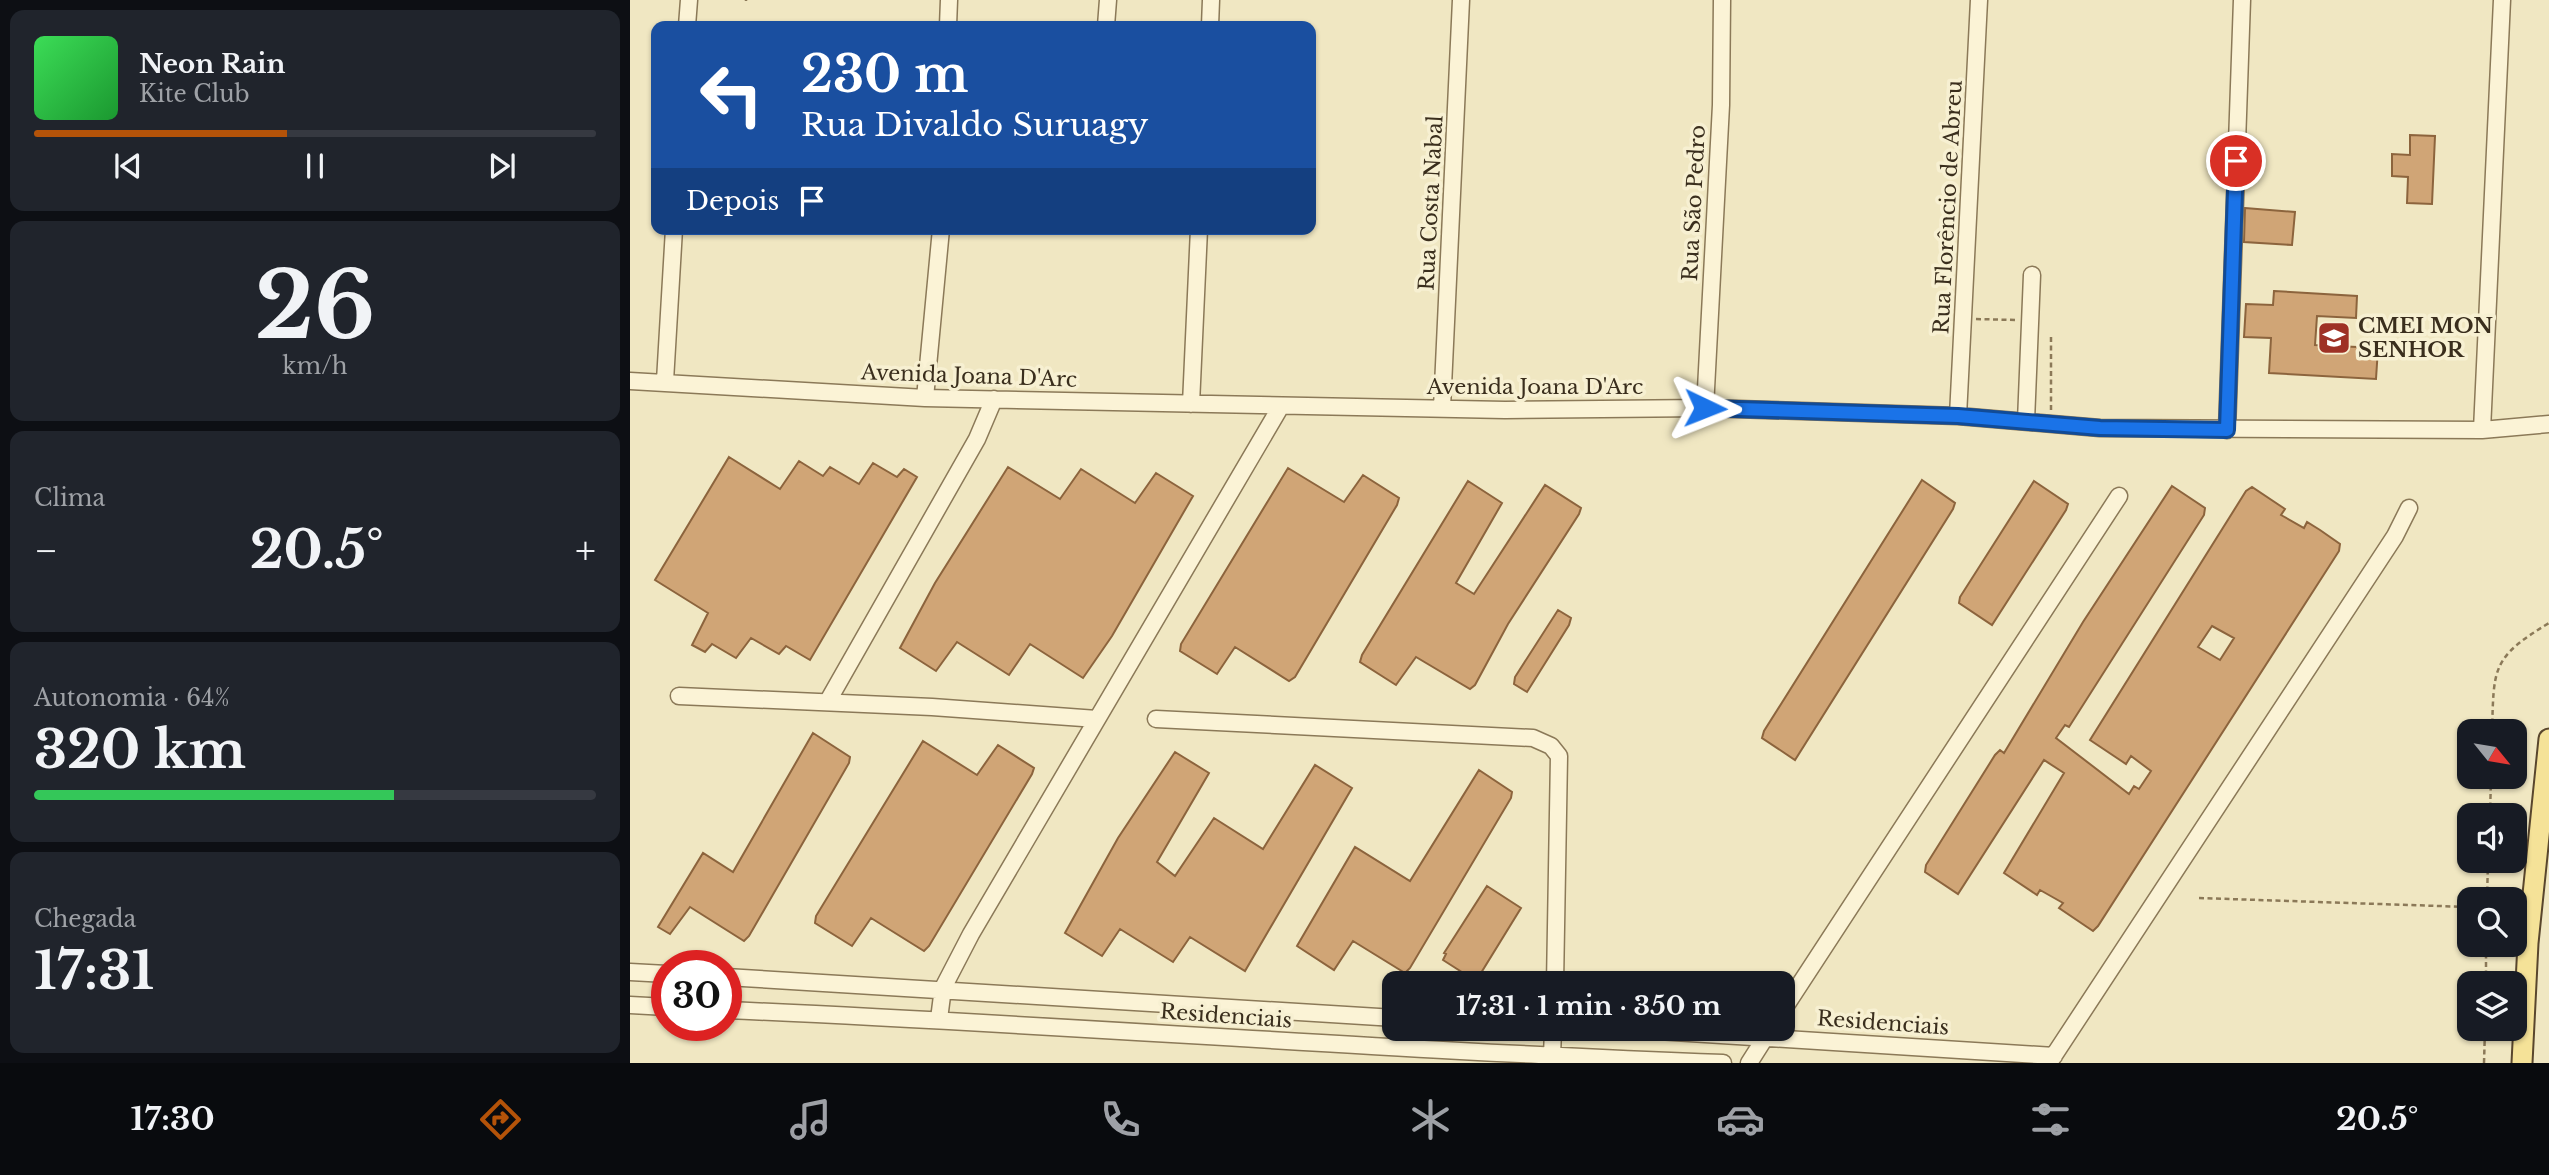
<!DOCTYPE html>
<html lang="pt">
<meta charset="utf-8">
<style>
:root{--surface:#171b24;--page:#20242c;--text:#f1f3f6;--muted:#9ea1a6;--line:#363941;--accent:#b45309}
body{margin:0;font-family:"Libre Baskerville",serif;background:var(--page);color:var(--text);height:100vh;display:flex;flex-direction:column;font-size:26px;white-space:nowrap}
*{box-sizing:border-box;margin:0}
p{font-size:23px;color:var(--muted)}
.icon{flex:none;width:38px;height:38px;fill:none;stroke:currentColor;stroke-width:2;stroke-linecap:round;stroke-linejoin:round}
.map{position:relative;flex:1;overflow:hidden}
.panel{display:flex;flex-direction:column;gap:10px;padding:10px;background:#0d0f14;width:630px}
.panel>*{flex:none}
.hud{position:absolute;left:21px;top:21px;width:665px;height:214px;border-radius:14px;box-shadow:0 2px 5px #0004;background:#1a4fa0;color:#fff;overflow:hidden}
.needle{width:46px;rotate:120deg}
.buttons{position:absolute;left:1827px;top:719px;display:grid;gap:14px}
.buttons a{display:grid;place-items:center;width:70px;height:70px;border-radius:14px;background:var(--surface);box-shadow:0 2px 5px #0004;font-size:35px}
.speed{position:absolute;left:21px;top:950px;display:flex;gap:14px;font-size:35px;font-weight:700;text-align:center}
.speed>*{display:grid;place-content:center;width:91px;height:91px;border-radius:50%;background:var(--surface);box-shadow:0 2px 5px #0004;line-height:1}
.speed .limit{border:10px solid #d22;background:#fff;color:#111}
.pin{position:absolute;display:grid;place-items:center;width:60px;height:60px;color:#fff;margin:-30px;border:4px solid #fff;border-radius:50%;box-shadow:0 2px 7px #0007}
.me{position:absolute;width:77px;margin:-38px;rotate:92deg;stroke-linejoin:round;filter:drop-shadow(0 0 5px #0008)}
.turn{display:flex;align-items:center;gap:24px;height:147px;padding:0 35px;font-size:32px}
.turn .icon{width:91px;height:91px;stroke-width:2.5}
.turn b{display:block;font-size:49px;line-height:60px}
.then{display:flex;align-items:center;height:66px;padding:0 35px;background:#0003;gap:14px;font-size:26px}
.big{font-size:52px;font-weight:700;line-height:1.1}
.panel .widget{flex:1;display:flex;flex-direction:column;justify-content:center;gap:10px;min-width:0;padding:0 24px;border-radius:14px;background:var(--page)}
.panel .dial{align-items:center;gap:0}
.dial b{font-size:91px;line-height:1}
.song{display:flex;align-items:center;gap:21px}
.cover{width:84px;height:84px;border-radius:10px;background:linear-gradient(135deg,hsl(130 70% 55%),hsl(130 70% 35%))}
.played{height:7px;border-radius:4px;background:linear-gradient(90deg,var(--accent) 45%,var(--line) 45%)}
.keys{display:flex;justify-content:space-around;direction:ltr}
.heat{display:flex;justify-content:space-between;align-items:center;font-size:38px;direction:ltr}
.charge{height:10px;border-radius:5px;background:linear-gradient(90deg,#34c759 64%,var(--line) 0)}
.trip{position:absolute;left:752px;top:971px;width:413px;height:70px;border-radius:14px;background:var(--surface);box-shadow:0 2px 5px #0004;font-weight:700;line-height:70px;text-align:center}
.menu{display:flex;height:112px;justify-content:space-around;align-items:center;background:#090b0e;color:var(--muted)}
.menu .icon{width:49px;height:49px}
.menu .on{color:var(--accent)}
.menu b{font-size:32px;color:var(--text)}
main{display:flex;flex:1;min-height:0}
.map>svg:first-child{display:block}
.building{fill:#d0a576;stroke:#8c643d;stroke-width:2;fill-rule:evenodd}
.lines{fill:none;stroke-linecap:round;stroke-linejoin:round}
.minor-casing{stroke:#8b7958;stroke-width:19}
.major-casing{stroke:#59462d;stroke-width:23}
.path{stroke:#8b7958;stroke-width:2.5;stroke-dasharray:5 3.5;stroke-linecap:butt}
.minor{stroke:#fbf3d6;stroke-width:16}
.major{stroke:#f5e298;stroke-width:19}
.route-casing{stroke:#114b97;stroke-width:18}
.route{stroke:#1a73e8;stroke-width:12}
.labels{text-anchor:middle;stroke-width:7;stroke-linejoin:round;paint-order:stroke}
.street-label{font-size:21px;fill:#3a2e1d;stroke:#f7f0d2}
.poi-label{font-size:21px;font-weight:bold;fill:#3a2e1d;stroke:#f7f0d2;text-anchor:start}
</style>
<main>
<section class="panel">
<div class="widget">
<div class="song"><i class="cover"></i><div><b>Neon Rain</b><p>Kite Club</p></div></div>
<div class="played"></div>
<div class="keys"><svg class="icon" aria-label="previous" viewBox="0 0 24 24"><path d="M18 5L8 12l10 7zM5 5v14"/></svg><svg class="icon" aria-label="pause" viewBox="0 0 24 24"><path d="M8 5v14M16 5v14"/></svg><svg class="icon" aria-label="next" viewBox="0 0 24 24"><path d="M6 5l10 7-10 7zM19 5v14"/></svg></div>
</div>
<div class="widget dial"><b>26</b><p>km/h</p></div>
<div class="widget"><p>Clima</p>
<div class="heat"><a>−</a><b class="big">20.5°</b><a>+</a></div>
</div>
<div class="widget"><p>Autonomia · 64%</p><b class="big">320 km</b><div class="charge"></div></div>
<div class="widget"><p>Chegada</p><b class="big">17:31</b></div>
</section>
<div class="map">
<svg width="1919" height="1063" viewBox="0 0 1919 1063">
<rect width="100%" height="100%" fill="#f0e7c2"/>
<path class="building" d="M1780,135L1805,136L1802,204L1777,203L1778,177L1762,176V154L1780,155Z
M1615,208L1665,212L1662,245L1614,242Z
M1644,291L1727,296L1726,318L1687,316L1685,345L1748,348L1746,379L1639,373L1641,338L1614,337L1616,304L1643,305Z
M99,457L150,489L169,461L193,476L200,467L229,484L243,463L267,477L274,469L287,477L180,660L156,646L149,654L121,638L106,658L82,644L75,652L62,645L78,613L25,580Z
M378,467L430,499L451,469L505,503L526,473L563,496L482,636L453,678L400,644L379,675L327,642L306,671L270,648L305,583Z
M658,468L714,502L733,475L769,498L767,505L665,677L659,681L605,647L587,674L550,651L551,644Z
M1292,480L1325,503L1323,509L1165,760L1132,738L1134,731Z
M838,481L872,503L826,583L844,594L915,485L951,508L949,514L878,624L845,685L840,689L786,657L766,685L730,662L732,655Z
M1404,481L1438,504L1436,510L1362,625L1329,603L1330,597Z
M1542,486L1575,508L1574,515L1439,727L1435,725L1426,738L1499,794L1504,786L1509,789L1521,771L1501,756L1496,764L1460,740L1616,491L1622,487L1655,509L1651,515L1674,528L1677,522L1690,530L1710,544L1709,551L1468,926L1463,931L1429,908L1433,903L1410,890L1407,895L1374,873L1434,773L1414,760L1328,894L1295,872L1296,865L1365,755L1370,750L1374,753L1453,622ZM1582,626L1604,638L1590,660L1568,647Z
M928,610L941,618L939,625L897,692L884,684L885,677Z
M183,733L220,757L219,763L119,936L114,941L60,907L40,934L28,927L73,853L103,872Z
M293,741L347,775L368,745L404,768L402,774L299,946L294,951L241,918L222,946L185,923L186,916Z
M545,752L579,773L527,862L545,876L584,818L633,849L685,765L722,788L615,971L560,937L543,962L490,929L472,956L435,933L488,838Z
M849,770L882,792L881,798L780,968L775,973L723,941L704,970L667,946L725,847L780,881Z
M857,886L891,908L846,981L813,960L816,954L814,953Z"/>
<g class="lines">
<defs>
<path id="minor" d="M57,26L59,0
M318,26L319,0
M476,26L478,0
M580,26L581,0
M0,381L295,398L875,410L1075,408L1328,416L1470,428L1852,430L1919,424
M35,381L44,229
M295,398L311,229
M561,404L569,229
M812,408L831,0
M1075,408L1091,105L1092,0
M1328,416L1349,0
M1396,421L1402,275
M1597,430L1612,0
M1852,430L1872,0
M49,696L302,707L467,719
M198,701L347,439L364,399
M526,719L903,738L921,746L929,756L925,984
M0,972L37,974
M96,977L765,1018
M0,1005L37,1007
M96,1010C429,1024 760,1051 1093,1063
M1153,1010L1489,496
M309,1019L313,988L341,934L651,406
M996,1029L1424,1056
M922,1057L923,1029
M1119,1063L1140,1030
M1419,1063L1765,536L1779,508"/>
<path id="major" d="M1892,1063L1898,943L1919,739"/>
</defs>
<use href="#minor" class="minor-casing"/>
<use href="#major" class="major-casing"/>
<path class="path" d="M116,1V0
M1346,319L1385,320
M1421,410V335
M1862,732C1864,668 1861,658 1919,623
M1860,816L1861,777
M1569,898L1839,907
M1857,900L1858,861
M1856,984V945
M1854,1063L1855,1029"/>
<use href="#minor" class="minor"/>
<use href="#major" class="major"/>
</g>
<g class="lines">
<defs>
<path id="route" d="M1075,408L1328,416L1470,428L1597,430L1606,161"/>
</defs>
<use href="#route" class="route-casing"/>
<use href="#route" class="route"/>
</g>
<defs>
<symbol id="school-square" viewBox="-11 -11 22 22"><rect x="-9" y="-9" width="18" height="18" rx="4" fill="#9e3125" stroke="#f7f0d2"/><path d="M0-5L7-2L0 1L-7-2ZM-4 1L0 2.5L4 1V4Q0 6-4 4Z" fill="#fff"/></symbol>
</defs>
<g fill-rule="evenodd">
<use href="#school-square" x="1685" y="319" width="38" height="38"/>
</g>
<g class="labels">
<g class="street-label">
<text transform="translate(801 203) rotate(-87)" y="7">Rua Costa Nabal</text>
<text transform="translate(1064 203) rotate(-87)" y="7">Rua São Pedro</text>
<text transform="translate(1318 207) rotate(-87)" y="7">Rua Florêncio de Abreu</text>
<text transform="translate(339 376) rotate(2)" y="7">Avenida Joana D'Arc</text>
<text x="905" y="394">Avenida Joana D'Arc</text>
<text transform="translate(596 1016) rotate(4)" y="7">Residenciais</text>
<text transform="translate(1253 1023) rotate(4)" y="7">Residenciais</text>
</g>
<g class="poi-label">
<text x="1728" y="333">CMEI MON<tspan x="1728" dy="24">SENHOR</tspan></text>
</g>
</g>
</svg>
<div class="buttons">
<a><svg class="needle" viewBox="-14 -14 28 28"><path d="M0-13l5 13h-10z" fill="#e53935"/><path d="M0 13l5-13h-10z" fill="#9ea1a6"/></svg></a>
<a><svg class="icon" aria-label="sound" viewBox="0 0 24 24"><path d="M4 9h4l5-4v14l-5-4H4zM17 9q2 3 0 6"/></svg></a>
<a><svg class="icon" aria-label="search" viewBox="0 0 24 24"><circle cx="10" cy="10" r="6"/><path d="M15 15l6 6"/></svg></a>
<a><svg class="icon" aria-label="layers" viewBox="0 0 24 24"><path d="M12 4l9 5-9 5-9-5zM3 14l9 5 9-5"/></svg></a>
</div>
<div class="speed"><div class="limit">30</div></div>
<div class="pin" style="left:1606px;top:161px;background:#d93025"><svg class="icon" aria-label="arrive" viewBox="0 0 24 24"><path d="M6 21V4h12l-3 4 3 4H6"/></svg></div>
<svg class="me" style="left:1075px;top:408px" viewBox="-20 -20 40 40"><path d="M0-17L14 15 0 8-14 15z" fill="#1a73e8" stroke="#fff" stroke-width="4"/></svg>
<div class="trip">17:31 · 1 min · 350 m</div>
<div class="hud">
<div class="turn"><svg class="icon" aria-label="left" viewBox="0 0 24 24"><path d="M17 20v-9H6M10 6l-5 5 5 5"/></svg><div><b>230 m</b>Rua Divaldo Suruagy</div></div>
<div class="then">Depois<svg class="icon" aria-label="arrive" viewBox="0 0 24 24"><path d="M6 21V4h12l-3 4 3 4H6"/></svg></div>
</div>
</div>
</main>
<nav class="menu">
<b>17:30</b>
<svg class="icon on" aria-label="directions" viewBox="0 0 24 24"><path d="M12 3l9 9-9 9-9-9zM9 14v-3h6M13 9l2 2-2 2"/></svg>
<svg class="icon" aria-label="music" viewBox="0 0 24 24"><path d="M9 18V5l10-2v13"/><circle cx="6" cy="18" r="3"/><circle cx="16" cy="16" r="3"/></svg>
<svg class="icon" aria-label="phone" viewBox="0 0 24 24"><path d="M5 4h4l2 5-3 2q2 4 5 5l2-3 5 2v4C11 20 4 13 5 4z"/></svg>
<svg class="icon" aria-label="climate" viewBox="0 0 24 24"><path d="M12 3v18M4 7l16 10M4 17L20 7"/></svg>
<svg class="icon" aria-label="car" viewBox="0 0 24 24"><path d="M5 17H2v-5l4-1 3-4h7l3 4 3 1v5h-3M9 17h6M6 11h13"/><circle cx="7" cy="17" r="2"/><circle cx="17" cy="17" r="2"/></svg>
<svg class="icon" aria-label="filters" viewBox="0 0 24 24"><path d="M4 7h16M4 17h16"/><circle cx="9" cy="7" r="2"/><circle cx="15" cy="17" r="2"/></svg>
<b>20.5°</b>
</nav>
